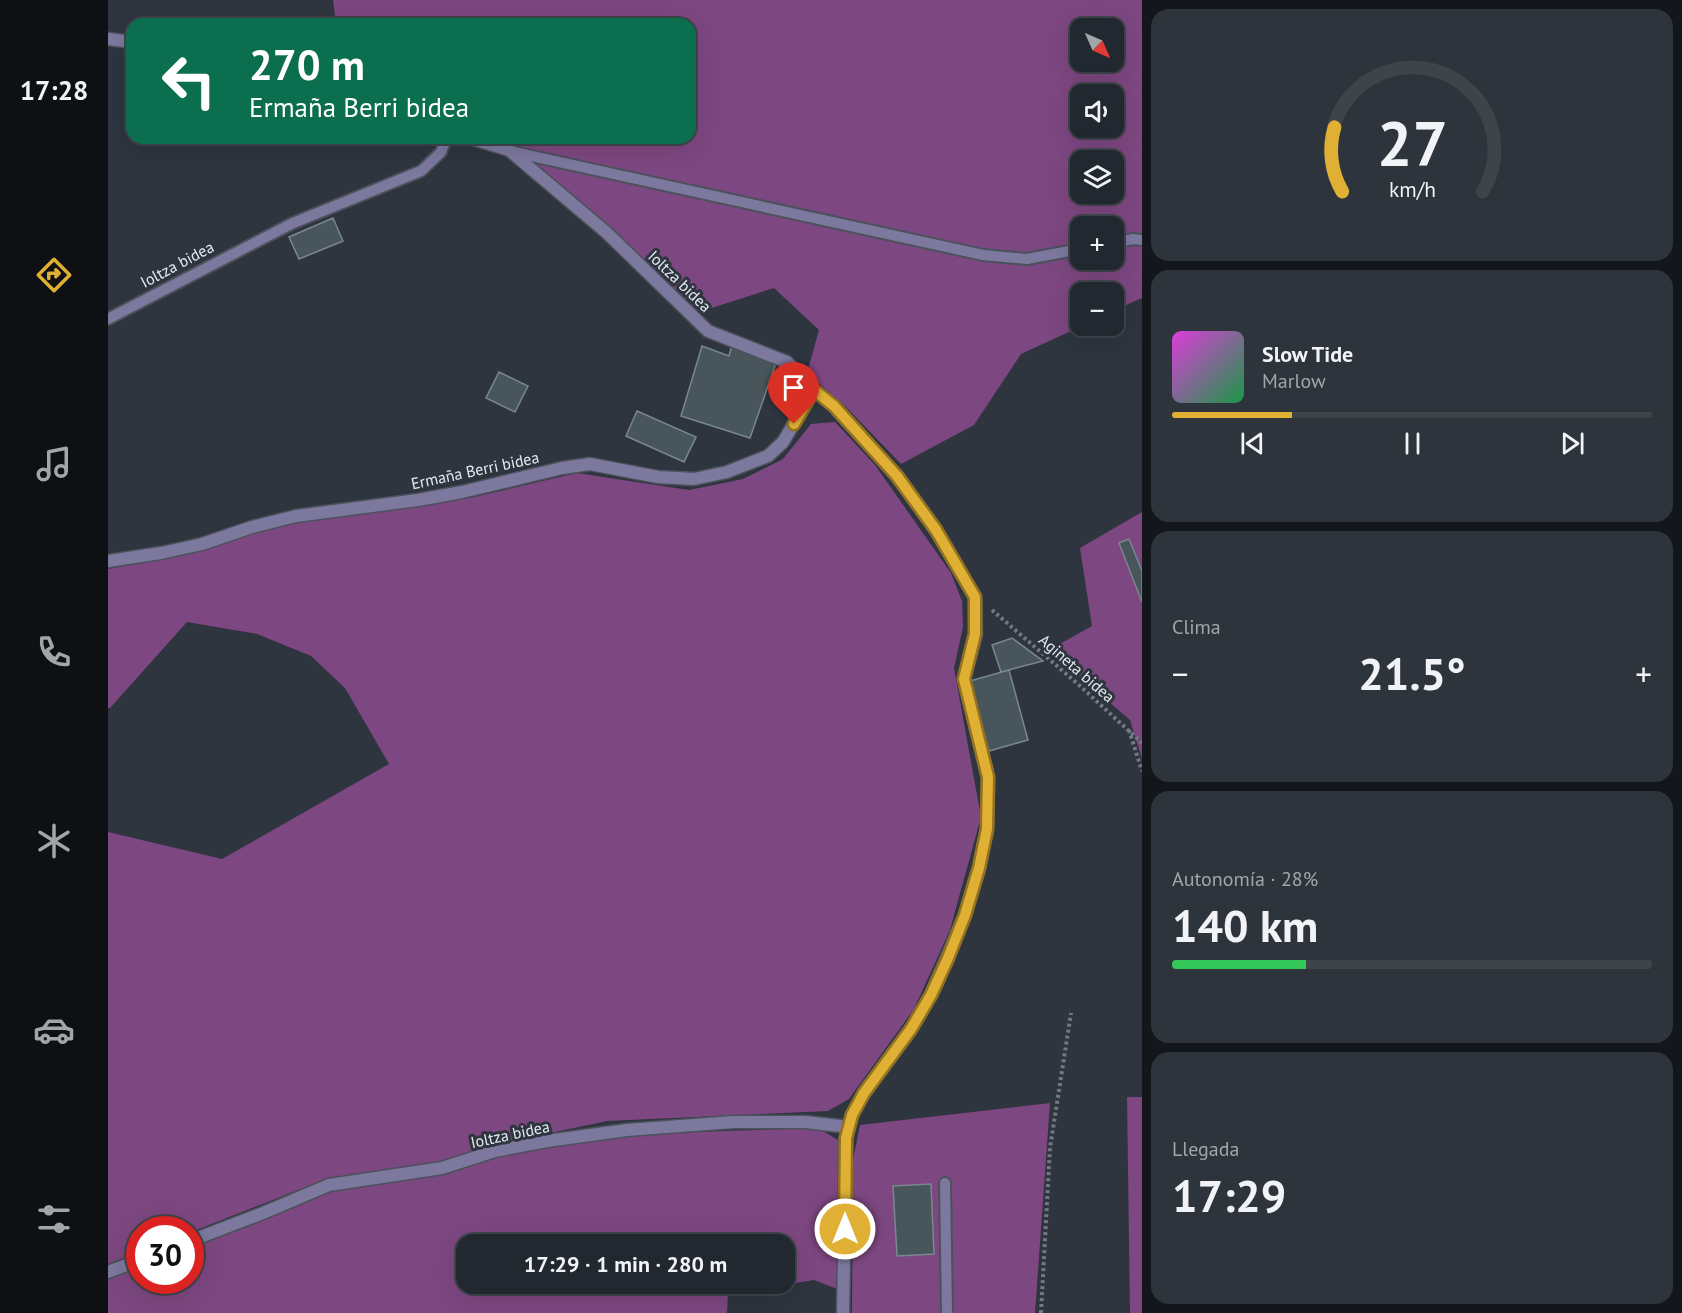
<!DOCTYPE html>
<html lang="es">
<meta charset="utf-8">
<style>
:root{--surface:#22282f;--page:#2e343b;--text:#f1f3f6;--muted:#a2a6aa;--line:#3f444b;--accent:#e0b034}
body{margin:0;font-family:"PT Sans",sans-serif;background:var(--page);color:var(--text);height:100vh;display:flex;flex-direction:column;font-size:22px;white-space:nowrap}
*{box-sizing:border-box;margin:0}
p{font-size:20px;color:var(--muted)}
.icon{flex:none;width:33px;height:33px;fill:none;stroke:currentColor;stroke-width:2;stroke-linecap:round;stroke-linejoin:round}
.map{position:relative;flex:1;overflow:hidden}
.drawer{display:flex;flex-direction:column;gap:9px;padding:9px;background:#13161a;width:540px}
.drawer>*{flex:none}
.hud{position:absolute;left:18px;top:18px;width:570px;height:126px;border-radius:18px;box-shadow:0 6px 24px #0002,0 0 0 2px var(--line);background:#0b6e4f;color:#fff;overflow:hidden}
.needle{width:39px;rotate:135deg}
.controls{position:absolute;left:962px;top:18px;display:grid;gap:12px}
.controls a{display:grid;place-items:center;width:54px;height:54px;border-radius:12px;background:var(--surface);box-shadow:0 6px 24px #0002,0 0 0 2px var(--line);font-size:30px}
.speed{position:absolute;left:18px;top:1216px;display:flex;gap:12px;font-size:30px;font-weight:700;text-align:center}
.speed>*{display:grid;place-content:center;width:78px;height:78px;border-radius:50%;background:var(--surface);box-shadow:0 6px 24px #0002,0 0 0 2px var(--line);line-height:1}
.speed .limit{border:9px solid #d22;background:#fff;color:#111}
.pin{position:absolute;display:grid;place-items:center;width:51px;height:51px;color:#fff;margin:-62px -26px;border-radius:50% 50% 50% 0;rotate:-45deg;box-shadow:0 0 6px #0007}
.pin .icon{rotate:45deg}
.me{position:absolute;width:66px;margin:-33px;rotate:0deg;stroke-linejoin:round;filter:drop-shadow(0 0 4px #0008)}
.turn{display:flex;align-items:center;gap:21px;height:126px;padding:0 24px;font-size:27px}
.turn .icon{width:78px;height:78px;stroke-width:2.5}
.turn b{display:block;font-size:42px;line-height:51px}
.big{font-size:45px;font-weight:700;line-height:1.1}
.drawer .card{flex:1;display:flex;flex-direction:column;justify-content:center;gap:9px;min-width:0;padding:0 21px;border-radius:18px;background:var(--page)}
.drawer .dial{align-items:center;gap:0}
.dial svg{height:156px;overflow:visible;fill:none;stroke:var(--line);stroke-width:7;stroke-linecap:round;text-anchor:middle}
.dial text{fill:var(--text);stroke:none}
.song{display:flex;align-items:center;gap:18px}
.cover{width:72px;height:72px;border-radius:9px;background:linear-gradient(135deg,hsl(300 70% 55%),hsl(140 70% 35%))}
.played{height:6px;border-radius:3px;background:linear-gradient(90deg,var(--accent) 25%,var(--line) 25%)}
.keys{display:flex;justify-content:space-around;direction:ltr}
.heat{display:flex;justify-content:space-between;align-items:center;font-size:33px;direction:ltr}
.charge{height:9px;border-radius:4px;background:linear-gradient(90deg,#34c759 28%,var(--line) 0)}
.trip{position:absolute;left:348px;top:1234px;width:339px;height:60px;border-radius:18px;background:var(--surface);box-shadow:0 6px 24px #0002,0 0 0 2px var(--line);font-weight:700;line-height:60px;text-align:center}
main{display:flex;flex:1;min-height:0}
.menu{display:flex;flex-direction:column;width:108px;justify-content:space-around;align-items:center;background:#0e1013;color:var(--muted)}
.menu .icon{width:42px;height:42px}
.menu .selected{color:var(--accent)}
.menu b{font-size:27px;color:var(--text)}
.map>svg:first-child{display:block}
.green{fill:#7d4781;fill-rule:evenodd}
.building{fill:#48555b;stroke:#79888e;stroke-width:1.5}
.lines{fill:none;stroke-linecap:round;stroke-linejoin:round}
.lane-casing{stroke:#4b525b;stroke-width:14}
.street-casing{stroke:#4b525b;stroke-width:15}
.path{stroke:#737982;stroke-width:4;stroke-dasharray:3 3;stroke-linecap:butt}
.lane{stroke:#7d789e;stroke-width:10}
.street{stroke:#7d789e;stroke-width:12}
.route-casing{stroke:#927222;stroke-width:15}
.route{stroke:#e0b034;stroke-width:10}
.labels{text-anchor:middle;stroke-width:6;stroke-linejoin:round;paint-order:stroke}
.street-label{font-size:16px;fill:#e5e9f0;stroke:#2e353f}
</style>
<main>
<nav class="menu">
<b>17:28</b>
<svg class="icon selected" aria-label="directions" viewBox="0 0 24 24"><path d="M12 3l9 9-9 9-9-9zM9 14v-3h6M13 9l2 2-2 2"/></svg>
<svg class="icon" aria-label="music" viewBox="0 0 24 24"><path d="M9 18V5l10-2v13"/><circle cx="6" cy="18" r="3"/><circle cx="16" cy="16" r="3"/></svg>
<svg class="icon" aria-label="phone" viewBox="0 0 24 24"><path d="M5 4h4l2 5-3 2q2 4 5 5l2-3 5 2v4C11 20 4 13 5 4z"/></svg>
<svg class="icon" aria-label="climate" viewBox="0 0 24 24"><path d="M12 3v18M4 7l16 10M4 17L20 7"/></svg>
<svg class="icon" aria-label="car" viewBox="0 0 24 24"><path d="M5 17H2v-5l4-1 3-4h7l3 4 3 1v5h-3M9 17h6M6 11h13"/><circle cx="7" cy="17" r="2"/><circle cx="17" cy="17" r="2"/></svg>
<svg class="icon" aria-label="filters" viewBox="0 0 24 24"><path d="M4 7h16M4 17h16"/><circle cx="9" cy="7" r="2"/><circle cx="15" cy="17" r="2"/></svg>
</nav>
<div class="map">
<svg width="1034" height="1313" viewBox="0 0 1034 1313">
<rect width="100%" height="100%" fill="#2e353f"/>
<path class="green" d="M225,0H1034V298L1005,311V292H972V326H974L913,354L866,425L793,464L737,406L699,373L711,330L666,288L591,312L492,221L393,138H582V24H228ZM972,28H1005V62H972ZM972,94H1005V128H972ZM972,160H1005V194H972ZM972,226H1005V260H972Z
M727,422L767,465L843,573L854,601L855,627L846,668L873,817L842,930L806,1009L741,1099L720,1111L499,1121L377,1147L330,1162L216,1180L83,1232L82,1230H32L31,1252L0,1264V832L114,859L281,764L237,688L203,656L149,634L79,622L2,708H0V569L93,550L163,526L362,498L469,473L581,490L635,479L675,459L703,424Z
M1034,512V759L1022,720L941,650L984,626L972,548Z
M1019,1097H1034V1313H1022Z
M942,1103L927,1313H744L745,1160L752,1125Z
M710,1128L730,1140L729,1289L706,1280L620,1294L619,1313H0V1279L31,1267L32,1281H82L83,1247L227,1190L392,1155L524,1134ZM358,1245H676V1284H358Z"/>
<path class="building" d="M225,218L235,241L191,259L181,237Z
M624,345L669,360L642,438L573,416L594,346L621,356Z
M391,372L420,386L407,412L378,398Z
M529,411L588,437L576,462L518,436Z
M1021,539L1034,571V602L1011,543Z
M904,638L935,661L893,672L884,645Z
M901,670L920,740L881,751L862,681Z
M823,1184L826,1254L789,1256L785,1186Z"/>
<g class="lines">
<defs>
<path id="lane" d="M401,151L875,255L919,259L972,249
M1005,243L1025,239L1034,240
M0,319L185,223L313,171L333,152L338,138
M837,1183L839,1313"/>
<path id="street" d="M0,39L24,42
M362,138L401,150L499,233L600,331L679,362L706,390L726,406L789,476L828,530L867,597L868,634L856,679L880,777L879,829L871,868L857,915L823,995L803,1029L756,1093L744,1115L738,1138L735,1313
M0,561L53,553L94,544L144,527L188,516L310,500L354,492L454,468L482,464L550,477L586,479L619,472L660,456L675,442L706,390
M82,1241L155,1213L221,1185L334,1168L387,1151L439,1141L519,1130L625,1122H697L741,1127
M0,1272L32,1260"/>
</defs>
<use href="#lane" class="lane-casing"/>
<use href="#street" class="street-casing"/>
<path class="path" d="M884,610L971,685L1034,743
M1021,730L1034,771
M933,1313L942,1148L963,1013"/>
<use href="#lane" class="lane"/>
<use href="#street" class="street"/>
</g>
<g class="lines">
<defs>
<path id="route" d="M686,424L706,390L726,406L789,476L828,530L867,597V634L856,679L880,777L879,829L871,868L857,915L840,958L823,995L803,1029L756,1093L744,1115L738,1138L737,1229"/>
</defs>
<use href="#route" class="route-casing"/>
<use href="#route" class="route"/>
</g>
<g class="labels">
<g class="street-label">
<text transform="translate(69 264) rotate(-28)" y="6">Ioltza bidea</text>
<text transform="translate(572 281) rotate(44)" y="6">Ioltza bidea</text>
<text transform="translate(367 470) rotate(-12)" y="6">Ermaña Berri bidea</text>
<text transform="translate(969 668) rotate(41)" y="6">Agineta bidea</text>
<text transform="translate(402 1134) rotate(-12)" y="6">Ioltza bidea</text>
</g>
</g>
</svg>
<div class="controls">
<a><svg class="needle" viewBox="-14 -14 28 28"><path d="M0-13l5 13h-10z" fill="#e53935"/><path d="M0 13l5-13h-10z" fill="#a2a6aa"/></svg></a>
<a><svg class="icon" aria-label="sound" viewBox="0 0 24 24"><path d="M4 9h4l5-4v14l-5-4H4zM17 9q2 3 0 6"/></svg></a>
<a><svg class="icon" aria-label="layers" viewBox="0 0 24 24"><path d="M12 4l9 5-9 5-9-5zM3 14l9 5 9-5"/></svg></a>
<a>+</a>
<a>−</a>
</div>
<div class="speed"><div class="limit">30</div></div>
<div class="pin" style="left:686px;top:424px;background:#d93025"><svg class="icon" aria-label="arrive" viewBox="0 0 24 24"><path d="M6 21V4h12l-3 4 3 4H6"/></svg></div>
<svg class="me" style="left:737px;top:1229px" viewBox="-20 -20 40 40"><circle r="17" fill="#e0b034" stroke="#fff" stroke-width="3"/><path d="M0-11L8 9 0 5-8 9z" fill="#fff"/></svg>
<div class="trip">17:29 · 1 min · 280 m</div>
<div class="hud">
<div class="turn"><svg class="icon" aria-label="left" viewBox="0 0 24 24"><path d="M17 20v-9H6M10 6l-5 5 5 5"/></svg><div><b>270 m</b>Ermaña Berri bidea</div></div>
</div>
</div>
<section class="drawer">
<div class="card dial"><svg viewBox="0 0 100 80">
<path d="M14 69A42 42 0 1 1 86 69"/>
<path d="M14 69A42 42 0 0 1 10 36" stroke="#e0b034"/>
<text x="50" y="56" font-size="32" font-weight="700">27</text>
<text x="50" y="72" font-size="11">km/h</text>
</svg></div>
<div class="card">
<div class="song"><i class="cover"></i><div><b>Slow Tide</b><p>Marlow</p></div></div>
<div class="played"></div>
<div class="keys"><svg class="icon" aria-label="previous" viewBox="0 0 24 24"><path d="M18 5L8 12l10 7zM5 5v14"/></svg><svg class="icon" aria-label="pause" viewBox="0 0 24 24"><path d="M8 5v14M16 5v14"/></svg><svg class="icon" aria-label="next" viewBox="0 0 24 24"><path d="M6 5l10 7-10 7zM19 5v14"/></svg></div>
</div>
<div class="card"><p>Clima</p>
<div class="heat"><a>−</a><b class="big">21.5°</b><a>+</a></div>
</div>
<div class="card"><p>Autonomía · 28%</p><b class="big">140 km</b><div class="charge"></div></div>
<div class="card"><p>Llegada</p><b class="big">17:29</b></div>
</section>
</main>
